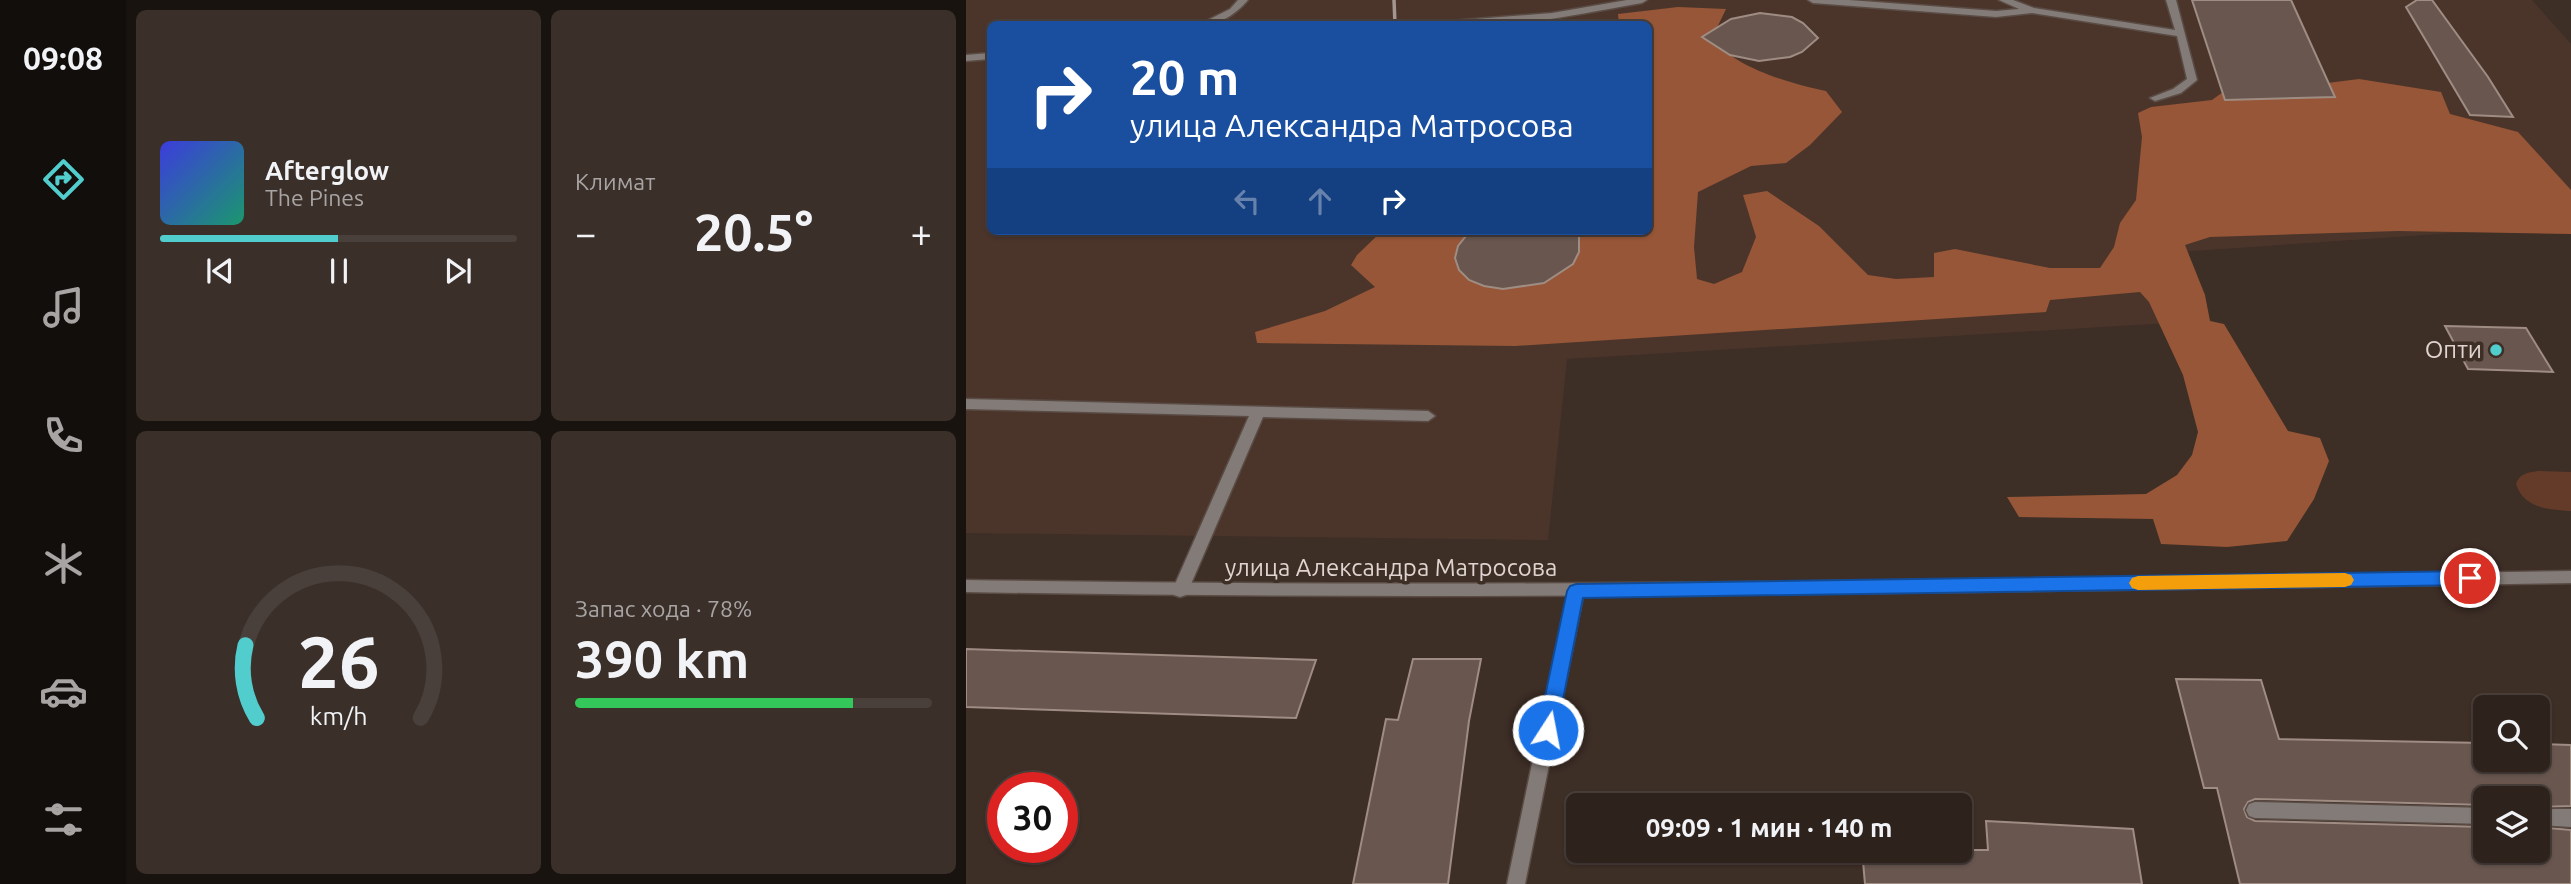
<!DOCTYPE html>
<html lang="ru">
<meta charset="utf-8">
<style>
:root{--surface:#2e221c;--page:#3a2f29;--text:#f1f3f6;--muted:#a7a4a3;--line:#493f3b;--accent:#52cdce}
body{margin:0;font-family:Ubuntu,sans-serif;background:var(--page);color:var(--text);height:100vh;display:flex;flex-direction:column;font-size:26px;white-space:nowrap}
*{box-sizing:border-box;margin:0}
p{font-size:23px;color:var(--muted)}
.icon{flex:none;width:38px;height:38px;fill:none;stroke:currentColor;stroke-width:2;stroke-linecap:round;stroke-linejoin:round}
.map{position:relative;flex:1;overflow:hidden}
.sheet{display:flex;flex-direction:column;gap:10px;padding:10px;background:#19130f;width:840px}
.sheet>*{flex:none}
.guide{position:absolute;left:21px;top:21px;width:665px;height:214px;border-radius:10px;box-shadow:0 2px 5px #0004,0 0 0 2px var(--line);background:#1a4fa0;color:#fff;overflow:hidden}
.tools{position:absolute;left:1507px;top:695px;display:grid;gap:14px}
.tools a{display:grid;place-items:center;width:77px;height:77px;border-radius:10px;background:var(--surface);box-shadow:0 2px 5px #0004,0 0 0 2px var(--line);font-size:35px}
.speed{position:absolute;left:21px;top:772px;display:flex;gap:14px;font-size:35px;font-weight:700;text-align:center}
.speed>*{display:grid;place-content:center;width:91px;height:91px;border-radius:50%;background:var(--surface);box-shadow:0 2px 5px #0004,0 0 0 2px var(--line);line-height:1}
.speed .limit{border:10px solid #d22;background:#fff;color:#111}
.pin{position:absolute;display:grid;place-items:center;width:60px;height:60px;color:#fff;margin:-30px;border:4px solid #fff;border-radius:50%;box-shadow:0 2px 7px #0007}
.me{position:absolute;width:77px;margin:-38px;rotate:11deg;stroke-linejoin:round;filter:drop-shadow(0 0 5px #0008)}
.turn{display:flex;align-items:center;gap:24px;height:147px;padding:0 28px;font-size:32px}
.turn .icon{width:91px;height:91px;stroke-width:2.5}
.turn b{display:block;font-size:49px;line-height:60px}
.lanes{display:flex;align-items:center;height:66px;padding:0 28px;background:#0003;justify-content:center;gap:35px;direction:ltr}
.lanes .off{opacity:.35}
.big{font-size:52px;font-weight:600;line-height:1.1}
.sheet .tile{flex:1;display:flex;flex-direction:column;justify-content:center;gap:10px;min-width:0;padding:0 24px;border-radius:10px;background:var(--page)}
.sheet .dial{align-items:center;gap:0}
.dial svg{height:182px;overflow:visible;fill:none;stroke:var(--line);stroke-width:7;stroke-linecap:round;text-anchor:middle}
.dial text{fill:var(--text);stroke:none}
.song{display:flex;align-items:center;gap:21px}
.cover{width:84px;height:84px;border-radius:10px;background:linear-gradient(135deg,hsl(240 70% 55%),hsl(160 70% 35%))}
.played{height:7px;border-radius:4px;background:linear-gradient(90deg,var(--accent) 50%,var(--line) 50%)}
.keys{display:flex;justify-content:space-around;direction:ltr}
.heat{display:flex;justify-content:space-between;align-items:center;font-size:38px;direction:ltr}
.charge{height:10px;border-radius:5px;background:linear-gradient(90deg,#34c759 78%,var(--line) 0)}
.sheet .tiles{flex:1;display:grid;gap:10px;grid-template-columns:repeat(2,1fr)}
.trip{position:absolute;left:600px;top:793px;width:406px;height:70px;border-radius:10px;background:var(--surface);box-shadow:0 2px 5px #0004,0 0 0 2px var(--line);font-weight:600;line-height:70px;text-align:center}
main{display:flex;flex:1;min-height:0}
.menu{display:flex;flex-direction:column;width:126px;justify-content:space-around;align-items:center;background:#120e0b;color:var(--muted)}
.menu .icon{width:49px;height:49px}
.menu .selected{color:var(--accent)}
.menu b{font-size:32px;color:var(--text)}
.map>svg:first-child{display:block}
.built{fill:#4b352b;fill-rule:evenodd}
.green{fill:#643b28}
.forest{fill:#975637}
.building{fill:#68564f;stroke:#9f8c83;stroke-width:2}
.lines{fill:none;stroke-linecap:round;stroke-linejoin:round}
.service-casing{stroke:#5a4c45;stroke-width:3}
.minor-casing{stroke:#5a4c45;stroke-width:3}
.tertiary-casing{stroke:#5a4c45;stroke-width:3}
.service{fill:#837b77;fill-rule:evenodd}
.minor{fill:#837b77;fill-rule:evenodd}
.tertiary{fill:#837b77;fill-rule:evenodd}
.rail{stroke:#a39691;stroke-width:3.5}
.route{fill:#1a73e8;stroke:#114b97;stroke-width:2}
.slow{fill:#f59e0b}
.poi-dot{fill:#52cdce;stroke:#3d2e26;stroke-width:2.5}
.labels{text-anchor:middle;stroke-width:7;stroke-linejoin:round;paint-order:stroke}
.poi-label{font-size:24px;fill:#dfd4d0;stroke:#3d2e26;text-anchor:end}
.street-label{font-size:24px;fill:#dfd4d0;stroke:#3d2e26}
</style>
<main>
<nav class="menu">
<b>09:08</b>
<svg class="icon selected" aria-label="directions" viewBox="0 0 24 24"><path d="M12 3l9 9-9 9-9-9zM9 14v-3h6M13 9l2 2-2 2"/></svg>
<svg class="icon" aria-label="music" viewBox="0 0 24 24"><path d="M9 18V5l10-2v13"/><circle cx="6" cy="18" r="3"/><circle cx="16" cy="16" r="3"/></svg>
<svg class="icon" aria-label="phone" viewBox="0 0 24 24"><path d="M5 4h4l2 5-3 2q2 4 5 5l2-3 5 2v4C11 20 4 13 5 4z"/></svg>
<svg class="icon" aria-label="climate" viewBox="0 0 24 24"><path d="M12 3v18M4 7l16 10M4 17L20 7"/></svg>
<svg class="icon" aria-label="car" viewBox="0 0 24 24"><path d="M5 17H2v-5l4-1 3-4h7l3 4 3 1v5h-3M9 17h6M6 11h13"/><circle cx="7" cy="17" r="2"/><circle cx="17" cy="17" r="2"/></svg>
<svg class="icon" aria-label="filters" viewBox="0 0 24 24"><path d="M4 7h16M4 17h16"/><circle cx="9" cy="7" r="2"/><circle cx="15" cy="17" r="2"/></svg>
</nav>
<section class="sheet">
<div class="tiles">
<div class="tile">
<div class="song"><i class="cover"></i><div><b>Afterglow</b><p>The Pines</p></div></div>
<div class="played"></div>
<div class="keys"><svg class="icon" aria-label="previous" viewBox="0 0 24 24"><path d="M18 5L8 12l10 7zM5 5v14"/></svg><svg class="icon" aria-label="pause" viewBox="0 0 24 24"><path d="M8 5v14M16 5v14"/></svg><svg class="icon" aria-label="next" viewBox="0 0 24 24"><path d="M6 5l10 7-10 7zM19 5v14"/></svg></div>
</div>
<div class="tile"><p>Климат</p>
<div class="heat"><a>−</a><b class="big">20.5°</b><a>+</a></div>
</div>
<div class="tile dial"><svg viewBox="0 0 100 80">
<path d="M14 69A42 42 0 1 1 86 69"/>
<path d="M14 69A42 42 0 0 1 9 37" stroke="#52cdce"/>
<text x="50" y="56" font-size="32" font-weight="700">26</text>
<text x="50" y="72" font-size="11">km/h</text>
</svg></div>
<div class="tile"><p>Запас хода · 78%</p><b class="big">390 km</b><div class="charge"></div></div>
</div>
</section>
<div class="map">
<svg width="1605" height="884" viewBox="0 0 1605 884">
<rect width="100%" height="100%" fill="#3d2e26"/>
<path class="built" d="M0,0H1566L1605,44V225L1183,254L1204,323L601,359L582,540L0,533ZM24,24H682V231H24Z"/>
<path class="green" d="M1572,471L1605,472V511C1584,510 1557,508 1550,484C1554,473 1561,473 1572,471Z"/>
<path class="forest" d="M712,7L760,9L747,36C761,66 829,85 860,91L876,112L844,145L820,163L785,166L732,192L728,247L731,279L748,284L776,272L790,237L777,195L801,191L853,226L902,275L930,279L968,277V253L989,249L1084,268H1134L1148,247L1154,223L1170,200L1176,137L1172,113L1185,107L1246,100L1264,87L1322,88L1393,79L1475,92L1484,114L1552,132L1605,190V234L1432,231L1244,237L1219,245L1239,295L1244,321L1258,324L1322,431L1354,438L1363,461L1348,499L1321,541L1261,547L1195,544L1187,519L1053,517L1041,497L1180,494L1211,475L1226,455L1232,432L1217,375L1183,302L1174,292L1084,300L1080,312L549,346L291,343L289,332L359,311L409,287L385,265L391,255L416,231H682V24H653L652,14Z"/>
<path class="building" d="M1226,0H1325L1369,97L1259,100Z
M1451,0H1466L1522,77L1547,117L1504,115L1440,7Z
M794,13L826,17L837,23L852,38L836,52L824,57L793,61L764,55L736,37L765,19Z
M504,231H613V252L607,264L578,283L537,289L518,286L503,280L493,270L489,258L492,246Z
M1479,326L1560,328L1587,372L1502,369Z
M0,649L350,660L330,718L0,707Z
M447,659H515L503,721L482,884H387L420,719L432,720Z
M1210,679L1295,680L1313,739L1519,743V760H1572V744L1605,745V806L1572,807V798H1519V805L1289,799L1282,802L1278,809L1281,817L1289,821L1519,827V850H1572V827L1605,830V884H1274L1251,788H1238Z
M1020,821L1167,829L1176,884H899L896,850H1022Z"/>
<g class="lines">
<defs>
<path id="service" d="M272,0H282C270,14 253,26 234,24L264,9Z
M661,0H681L676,3C613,14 543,30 479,24L484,21L586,13Z
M842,0H883L1030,11L1053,9L1033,0H1047L1068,8L1209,30L1200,0H1210L1231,80L1215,93L1189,101L1184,98L1207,89L1221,79L1211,36L1066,13L1030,17L847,3Z
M24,53V59L0,61V55Z
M0,399L462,411L469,416L462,421L297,417L222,591L220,595L214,597L208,595L206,591L283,416L0,409Z
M1289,802L1519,808V824L1289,818L1283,816L1280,810L1283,804Z
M1572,809H1605V827L1572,825Z"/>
<path id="minor" d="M610,585L616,587L618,591L559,884H541L602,591L604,587Z"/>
<path id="tertiary" d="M1605,571V583C1070,591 535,602 0,592V580C535,589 1070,579 1605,571Z"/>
</defs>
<use href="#service" class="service-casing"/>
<use href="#minor" class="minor-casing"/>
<use href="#tertiary" class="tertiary-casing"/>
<use href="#service" class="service"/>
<use href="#minor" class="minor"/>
<use href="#tertiary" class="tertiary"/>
<path class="rail" d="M428,0L429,24"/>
</g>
<path class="route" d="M1504,571L1510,573L1512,578L1510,583L1504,585L617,598L591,730L588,736L582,738L575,736L572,730L601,591L604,586L610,584Z"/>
<path class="slow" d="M1379,573L1385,575L1388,580L1385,585L1379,587L1172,590L1166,588L1163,583L1166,578L1172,576Z"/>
<circle class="poi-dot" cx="1530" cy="350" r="7"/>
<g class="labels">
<g class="poi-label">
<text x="1516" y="358">Опти</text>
</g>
<g class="street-label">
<text x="425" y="576">улица Александра Матросова</text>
</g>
</g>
</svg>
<div class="tools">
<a><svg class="icon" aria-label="search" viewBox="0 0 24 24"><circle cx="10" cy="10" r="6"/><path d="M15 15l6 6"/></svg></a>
<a><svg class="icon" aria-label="layers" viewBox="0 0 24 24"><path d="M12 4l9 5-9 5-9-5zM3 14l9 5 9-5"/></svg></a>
</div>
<div class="speed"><div class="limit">30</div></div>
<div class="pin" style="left:1504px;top:578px;background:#d93025"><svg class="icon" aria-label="arrive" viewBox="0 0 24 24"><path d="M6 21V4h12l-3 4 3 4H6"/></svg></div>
<svg class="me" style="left:582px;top:730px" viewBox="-20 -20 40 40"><circle r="17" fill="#1a73e8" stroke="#fff" stroke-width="3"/><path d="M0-11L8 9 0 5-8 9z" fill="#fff"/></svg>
<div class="trip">09:09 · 1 мин · 140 m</div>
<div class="guide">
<div class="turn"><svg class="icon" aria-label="right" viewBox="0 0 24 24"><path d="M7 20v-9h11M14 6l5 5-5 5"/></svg><div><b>20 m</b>улица Александра Матросова</div></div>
<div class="lanes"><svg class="icon off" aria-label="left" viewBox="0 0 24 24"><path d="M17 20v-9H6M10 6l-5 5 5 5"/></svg><svg class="icon off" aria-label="ahead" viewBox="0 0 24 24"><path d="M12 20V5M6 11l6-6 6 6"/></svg><svg class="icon" aria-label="right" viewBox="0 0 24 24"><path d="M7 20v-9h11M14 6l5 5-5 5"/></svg></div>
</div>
</div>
</main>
